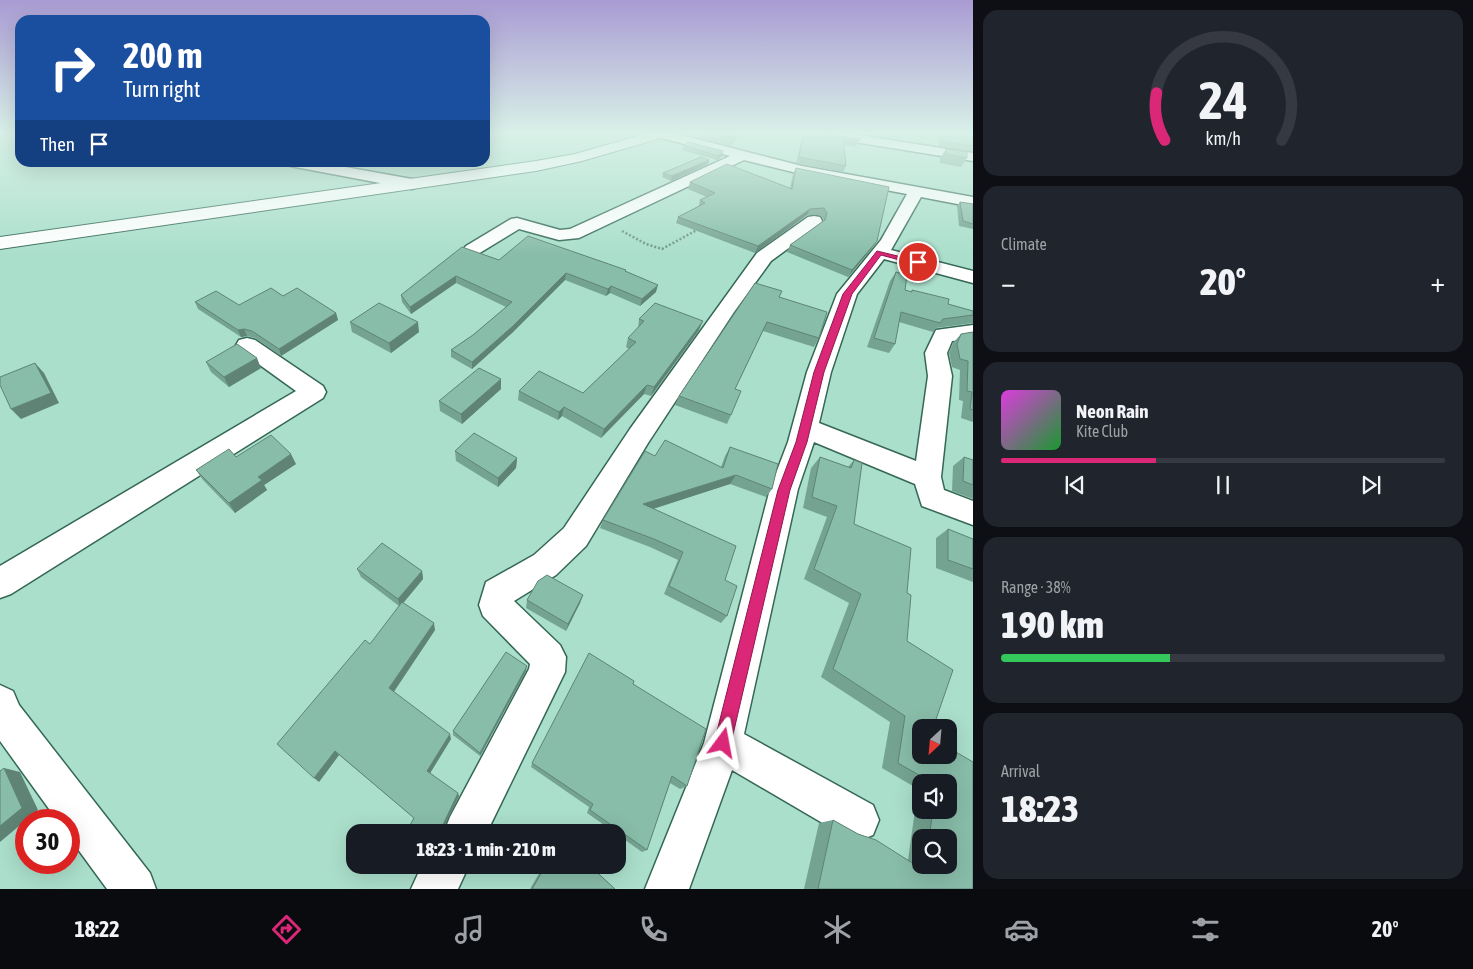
<!DOCTYPE html>
<meta charset="utf-8">
<style>
:root{--surface:#171b24;--page:#20242c;--text:#f1f3f6;--muted:#9ea1a6;--line:#363941;--accent:#db2777}
body{margin:0;font-family:"Asap Condensed",sans-serif;background:var(--page);color:var(--text);height:100vh;display:flex;flex-direction:column;font-size:19px;white-space:nowrap}
*{box-sizing:border-box;margin:0}
p{font-size:16px;color:var(--muted)}
.icon{flex:none;width:28px;height:28px;fill:none;stroke:currentColor;stroke-width:2;stroke-linecap:round;stroke-linejoin:round}
.map{position:relative;flex:1;overflow:hidden}
.drawer{display:flex;flex-direction:column;gap:10px;padding:10px;background:#0d0f14;width:500px}
.drawer>*{flex:none}
.guide{position:absolute;left:15px;top:15px;width:475px;height:152px;border-radius:15px;box-shadow:0 5px 20px #0002;background:#1a4fa0;color:#fff;overflow:hidden}
.needle{width:32px;rotate:206deg}
.buttons{position:absolute;left:912px;top:719px;display:grid;gap:10px}
.buttons a{display:grid;place-items:center;width:45px;height:45px;border-radius:10px;background:var(--surface);box-shadow:0 5px 20px #0002;font-size:25px}
.speed{position:absolute;left:15px;top:809px;display:flex;gap:10px;font-size:25px;font-weight:700;text-align:center}
.speed>*{display:grid;place-content:center;width:65px;height:65px;border-radius:50%;background:var(--surface);box-shadow:0 5px 20px #0002;line-height:1}
.speed .limit{border:8px solid #d22;background:#fff;color:#111}
.pin{position:absolute;display:grid;place-items:center;width:42px;height:42px;color:#fff;margin:-21px;border:2px solid #fff;border-radius:50%;box-shadow:0 1px 5px #0007}
.me{position:absolute;width:55px;margin:-28px;rotate:13deg;stroke-linejoin:round;filter:drop-shadow(0 0 4px #0008)}
.turn{display:flex;align-items:center;gap:18px;height:105px;padding:0 25px;font-size:22px}
.turn .icon{width:65px;height:65px;stroke-width:2.5}
.turn b{display:block;font-size:35px;line-height:42px}
.then{display:flex;align-items:center;height:48px;padding:0 25px;background:#0003;gap:10px;font-size:19px}
.big{font-size:38px;font-weight:800;line-height:1.1}
.drawer .card{flex:1;display:flex;flex-direction:column;justify-content:center;gap:8px;min-width:0;padding:0 18px;border-radius:15px;background:var(--page)}
.drawer .dial{align-items:center;gap:0}
.dial svg{height:130px;overflow:visible;fill:none;stroke:var(--line);stroke-width:7;stroke-linecap:round;text-anchor:middle}
.dial text{fill:var(--text);stroke:none}
.song{display:flex;align-items:center;gap:15px}
.cover{width:60px;height:60px;border-radius:8px;background:linear-gradient(135deg,hsl(300 70% 55%),hsl(130 70% 35%))}
.played{height:5px;border-radius:2px;background:linear-gradient(90deg,var(--accent) 35%,var(--line) 35%)}
.keys{display:flex;justify-content:space-around;direction:ltr}
.heat{display:flex;justify-content:space-between;align-items:center;font-size:28px;direction:ltr}
.charge{height:8px;border-radius:4px;background:linear-gradient(90deg,#34c759 38%,var(--line) 0)}
.trip{position:absolute;left:346px;top:824px;width:280px;height:50px;border-radius:15px;background:var(--surface);box-shadow:0 5px 20px #0002;font-weight:800;line-height:50px;text-align:center}
.tab-bar{display:flex;height:80px;justify-content:space-around;align-items:center;background:#090b0e;color:var(--muted)}
.tab-bar .icon{width:35px;height:35px}
.tab-bar .active{color:var(--accent)}
.tab-bar b{font-size:22px;color:var(--text)}
main{display:flex;flex:1;min-height:0}
.map>svg:first-child{display:block}
.lines{fill:none;stroke-linecap:round;stroke-linejoin:round}
.street-casing{stroke:#356756;stroke-width:3}
.secondary-casing{stroke:#356756;stroke-width:2}
.path{stroke:#6e9687;stroke-width:2.5;stroke-dasharray:2 2;stroke-linecap:butt}
.street{fill:#fff;fill-rule:evenodd}
.secondary{fill:#fff;fill-rule:evenodd}
.wall{fill:#75a391;fill-rule:evenodd}
.shaded-wall{fill:#5f8476}
.building{fill:#88bda9;stroke:#5f8476}
.route{fill:#db2777;stroke:#8e194d}
</style>
<main>
<div class="map">
<svg width="973" height="889" viewBox="0 0 973 889">
<rect width="100%" height="100%" fill="#aadfcb"/>
<g class="lines">
<defs>
<path id="street" d="M649,132H669L802,166L973,197V207L921,197L891,250L973,271V283L884,259L857,294L831,372L819,423L916,461L928,376L925,353L936,330L973,325V339L952,341L947,353L952,376L941,477L944,490L973,501V525L922,506L915,484L814,442L798,489L744,734L873,805L879,820L873,835L858,841L843,835L732,770L689,889H645L704,743L770,489L788,442L807,372L837,294L881,240L907,194L801,174L744,160L579,238L559,240L519,229L478,254L472,255L466,254L463,250L466,246L511,219L517,218L560,230L570,229L730,156L650,135Z
M810,132H839L973,153V161L817,136Z
M283,162H317L412,179L417,181L420,184L417,187L412,189L290,166Z
M814,216L820,217L822,221L820,225L771,261L734,312L648,443L586,546L556,575L514,601L560,645L566,657L565,672L487,832H444L450,817L529,669L530,664L483,616L479,605L486,582L534,555L564,528L630,429L757,253L808,217Z
M247,338L255,340L323,386L326,392L323,398L11,594L0,598V566L296,391L239,350L236,345L239,340Z
M0,685L13,691L19,705L150,873L156,889H107L69,837V820H57L0,741Z
M422,865H469L458,889H411Z"/>
<path id="secondary" d="M652,132H673L671,135L582,161L536,171L0,249V237L536,161L575,154Z"/>
</defs>
<use href="#street" class="street-casing"/>
<use href="#secondary" class="secondary-casing"/>
<path class="path" d="M622,231L646,244L662,249L697,230"/>
<use href="#street" class="street"/>
<use href="#secondary" class="secondary"/>
</g>
<path class="wall" d="M703,132H741L730,146L701,138Z
M803,132H818L859,141L856,147L844,145L846,166L843,172L796,163Z
M848,132H860L859,133Z
M941,132H973V151L938,146Z
M684,145L723,151L722,156L717,160L682,150Z
M946,149L967,158L961,167L940,163V158Z
M709,160L708,164L671,181L662,177L663,173Z
M796,168L877,241L872,248L848,277L787,252L790,245L824,220L820,215H807L755,253L676,223L678,217L699,206L700,200L707,197L688,189L690,182L790,188L793,174Z
M960,202L973,204V229L959,226L957,206Z
M499,260L626,271L656,292L640,306L610,293L606,296L565,280L512,333L472,369L451,357V350L473,335L506,307L456,283L411,314L402,302L401,295Z
M896,272L905,290L911,292L912,290L948,304L973,311V323L936,328L933,332L899,322L895,344L889,353L867,347L890,281Z
M283,296L336,313L338,320L281,356L255,338L247,336L241,337L198,309L195,302L239,305Z
M779,297L819,338L814,347L763,331L735,389L731,415L727,424L675,405L679,396Z
M639,319L699,330L651,396L644,394L601,438L562,416L558,420L518,400L519,391L583,393L629,349L626,347L628,338L638,329Z
M350,322L419,332L391,353L352,332Z
M973,332V422L961,418L963,401L959,400L960,370L952,367L949,353L953,343L961,334Z
M206,362L261,368L229,387L211,372Z
M501,389L462,424L440,411L439,401Z
M730,447L772,489L766,497L730,484L653,509L725,580L727,616L721,623L664,594L678,560L650,547L600,528L603,520L721,467L725,456Z
M455,451L517,458L516,468L498,487L456,461Z
M236,457L296,464L264,485L267,490L235,513L203,480L196,470Z
M820,457L848,467L854,460V524L907,593V641L921,755H949L973,889H804L819,823L833,820L858,834L908,860L918,789L882,768L890,722L821,677L849,603L804,579L827,517L803,508L811,468ZM921,782H949V810H921ZM921,838H949V865H921Z
M964,457L973,460V499L952,491L953,466Z
M948,529L973,539V582L936,568V538Z
M357,569L422,571L423,579L403,603L435,630L394,692L451,739L430,773L459,796L442,831L406,832L414,818L339,755L319,782L399,606L361,577Z
M583,595L580,603L566,631L526,608L527,600Z
M526,671L480,756L453,735V731Z
M633,684L687,786L680,789L670,783L647,850L642,852L618,835V832H614L587,813L589,807L531,767L532,763Z
M544,865H589L615,889H530Z"/>
<path class="shaded-wall" d="M737,132H741L730,146L733,137Z
M723,151L722,156L717,160L718,156Z
M709,160L708,164L671,181L672,176Z
M810,209L807,215L755,253L758,246Z
M877,241L872,248L848,277L852,270Z
M566,273L565,280L512,333L472,369V362Z
M456,276V283L411,314L410,307Z
M658,285L656,292L640,306L642,299Z
M611,286L610,293L606,296L608,289Z
M336,313L338,320L281,356L279,349Z
M703,321L699,330L651,396L654,387Z
M418,322L419,332L391,353L389,343Z
M244,329L247,336L241,337L238,330Z
M257,358L261,368L229,387L224,377Z
M35,363L44,373L59,403L21,419L11,409Z
M501,379V389L462,424L461,414Z
M647,385L644,394L601,438L604,429Z
M564,407L562,416L558,420L559,412Z
M291,454L296,464L264,485L267,490L235,513L229,503L258,477Z
M517,458L516,468L498,487V478Z
M736,475L730,484L640,513L643,504Z
M422,571L423,579L400,607L398,599Z
M583,595L580,603L566,631L568,624Z
M434,623L435,630L392,694L389,688Z
M527,666L526,671L480,756V753Z
M450,734L451,739L429,775L427,771Z
M335,751L339,755L319,782L314,778Z
M4,768L20,772L38,810L0,842V826Z
M458,793L459,796L442,831L441,829Z"/>
<path class="building" d="M710,132H737L733,137Z
M804,132H818L860,139L859,141L843,139L846,166L799,157Z
M943,132H973V146L941,141Z
M688,142L723,151L718,156L684,145Z
M946,149L967,152V158L945,154Z
M701,157L709,160L672,176L663,173Z
M727,164L792,189L796,168L889,187L877,241L852,270L790,245L825,220L827,213L824,208L810,209L758,246L678,217L705,203L700,200L715,193L690,182Z
M960,202L973,204V224L963,221Z
M528,236L626,270L625,271L658,285L642,299L611,286L608,289L566,273L513,326L472,362L451,350L473,335L512,302L456,276L410,307L401,295L462,247L499,260Z
M896,272L907,275L905,290L912,292V290L949,299L948,304L973,311V315L943,319L940,323L901,312L895,344L874,338Z
M755,283L782,291L779,297L827,312L819,338L767,322L735,389L741,391L731,415L679,396Z
M271,288L283,296L297,288L336,313L279,349L252,331L244,329L238,330L195,302L216,291L239,305Z
M379,303L418,322L389,343L350,322Z
M655,303L703,321L654,387L647,385L604,429L564,407L559,412L519,391L539,371L583,393L636,342L628,338L644,321L639,319Z
M973,332V410L970,409L972,392L967,391L968,361L960,359L957,344L961,334Z
M237,344L257,358L224,377L206,362Z
M35,363L51,393L11,409L0,385V377Z
M479,368L501,379L461,414L439,401Z
M474,433L517,458L498,478L455,451Z
M271,435L291,454L258,477L262,480L229,503L196,470L229,449L236,457Z
M665,440L723,468L730,447L778,464L772,489L736,475L643,504L736,546L725,580L737,586L727,616L669,586L683,552L654,539L603,520L645,451L655,456Z
M820,457L851,468L854,460L862,463L854,524L911,548L907,593L911,595L907,641L953,670L933,728H921V755H949V748L973,762V889H818L833,820L858,834L876,840L925,871L926,865H949V838H929L933,810H949V782H931L898,763L905,716L833,669L861,594L814,569L837,506L812,497Z
M964,457L973,460V485L963,481Z
M948,529L973,539V569L948,560Z
M382,543L422,571L398,599L357,569Z
M547,575L583,595L568,624L527,600L538,581Z
M402,602L434,623L389,688L450,734L427,771L458,793L441,829L442,832H448H406L414,818L335,751L314,778L277,744L365,640L370,644Z
M506,652L527,666L480,753L453,731Z
M589,653L634,681L633,684L706,729L687,786L672,776L647,850L590,810L593,804L532,763Z
M4,768L22,808L0,826V771Z
M546,865H589L615,889H532Z"/>
<linearGradient id="sky" x2="0" y2="1"><stop stop-color="#a99bd3"/><stop offset="0.52" stop-color="#d9f1e8"/><stop offset="1" stop-color="#d9f1e8" stop-opacity="0"/></linearGradient>
<rect width="973" height="256" fill="url(#sky)"/>
<path class="route" d="M877,251L922,262L918,265L881,255L852,294L824,372L807,442L790,490L731,743L729,749L723,751L717,749L714,743L778,490L796,442L814,372L843,294Z"/>
</svg>
<div class="buttons">
<a><svg class="needle" viewBox="-14 -14 28 28"><path d="M0-13l5 13h-10z" fill="#e53935"/><path d="M0 13l5-13h-10z" fill="#9ea1a6"/></svg></a>
<a><svg class="icon" aria-label="sound" viewBox="0 0 24 24"><path d="M4 9h4l5-4v14l-5-4H4zM17 9q2 3 0 6"/></svg></a>
<a><svg class="icon" aria-label="search" viewBox="0 0 24 24"><circle cx="10" cy="10" r="6"/><path d="M15 15l6 6"/></svg></a>
</div>
<div class="speed"><div class="limit">30</div></div>
<div class="pin" style="left:918px;top:262px;background:#d93025"><svg class="icon" aria-label="arrive" viewBox="0 0 24 24"><path d="M6 21V4h12l-3 4 3 4H6"/></svg></div>
<svg class="me" style="left:723px;top:743px" viewBox="-20 -20 40 40"><path d="M0-17L14 15 0 8-14 15z" fill="#db2777" stroke="#fff" stroke-width="4"/></svg>
<div class="trip">18:23 · 1 min · 210 m</div>
<div class="guide">
<div class="turn"><svg class="icon" aria-label="right" viewBox="0 0 24 24"><path d="M7 20v-9h11M14 6l5 5-5 5"/></svg><div><b>200 m</b>Turn right</div></div>
<div class="then">Then<svg class="icon" aria-label="arrive" viewBox="0 0 24 24"><path d="M6 21V4h12l-3 4 3 4H6"/></svg></div>
</div>
</div>
<section class="drawer">
<div class="card dial"><svg viewBox="0 0 100 80">
<path d="M14 69A42 42 0 1 1 86 69"/>
<path d="M14 69A42 42 0 0 1 9 40" stroke="#db2777"/>
<text x="50" y="56" font-size="32" font-weight="700">24</text>
<text x="50" y="72" font-size="11">km/h</text>
</svg></div>
<div class="card"><p>Climate</p>
<div class="heat"><a>−</a><b class="big">20°</b><a>+</a></div>
</div>
<div class="card">
<div class="song"><i class="cover"></i><div><b>Neon Rain</b><p>Kite Club</p></div></div>
<div class="played"></div>
<div class="keys"><svg class="icon" aria-label="previous" viewBox="0 0 24 24"><path d="M18 5L8 12l10 7zM5 5v14"/></svg><svg class="icon" aria-label="pause" viewBox="0 0 24 24"><path d="M8 5v14M16 5v14"/></svg><svg class="icon" aria-label="next" viewBox="0 0 24 24"><path d="M6 5l10 7-10 7zM19 5v14"/></svg></div>
</div>
<div class="card"><p>Range · 38%</p><b class="big">190 km</b><div class="charge"></div></div>
<div class="card"><p>Arrival</p><b class="big">18:23</b></div>
</section>
</main>
<nav class="tab-bar">
<b>18:22</b>
<svg class="icon active" aria-label="directions" viewBox="0 0 24 24"><path d="M12 3l9 9-9 9-9-9zM9 14v-3h6M13 9l2 2-2 2"/></svg>
<svg class="icon" aria-label="music" viewBox="0 0 24 24"><path d="M9 18V5l10-2v13"/><circle cx="6" cy="18" r="3"/><circle cx="16" cy="16" r="3"/></svg>
<svg class="icon" aria-label="phone" viewBox="0 0 24 24"><path d="M5 4h4l2 5-3 2q2 4 5 5l2-3 5 2v4C11 20 4 13 5 4z"/></svg>
<svg class="icon" aria-label="climate" viewBox="0 0 24 24"><path d="M12 3v18M4 7l16 10M4 17L20 7"/></svg>
<svg class="icon" aria-label="car" viewBox="0 0 24 24"><path d="M5 17H2v-5l4-1 3-4h7l3 4 3 1v5h-3M9 17h6M6 11h13"/><circle cx="7" cy="17" r="2"/><circle cx="17" cy="17" r="2"/></svg>
<svg class="icon" aria-label="filters" viewBox="0 0 24 24"><path d="M4 7h16M4 17h16"/><circle cx="9" cy="7" r="2"/><circle cx="15" cy="17" r="2"/></svg>
<b>20°</b>
</nav>
